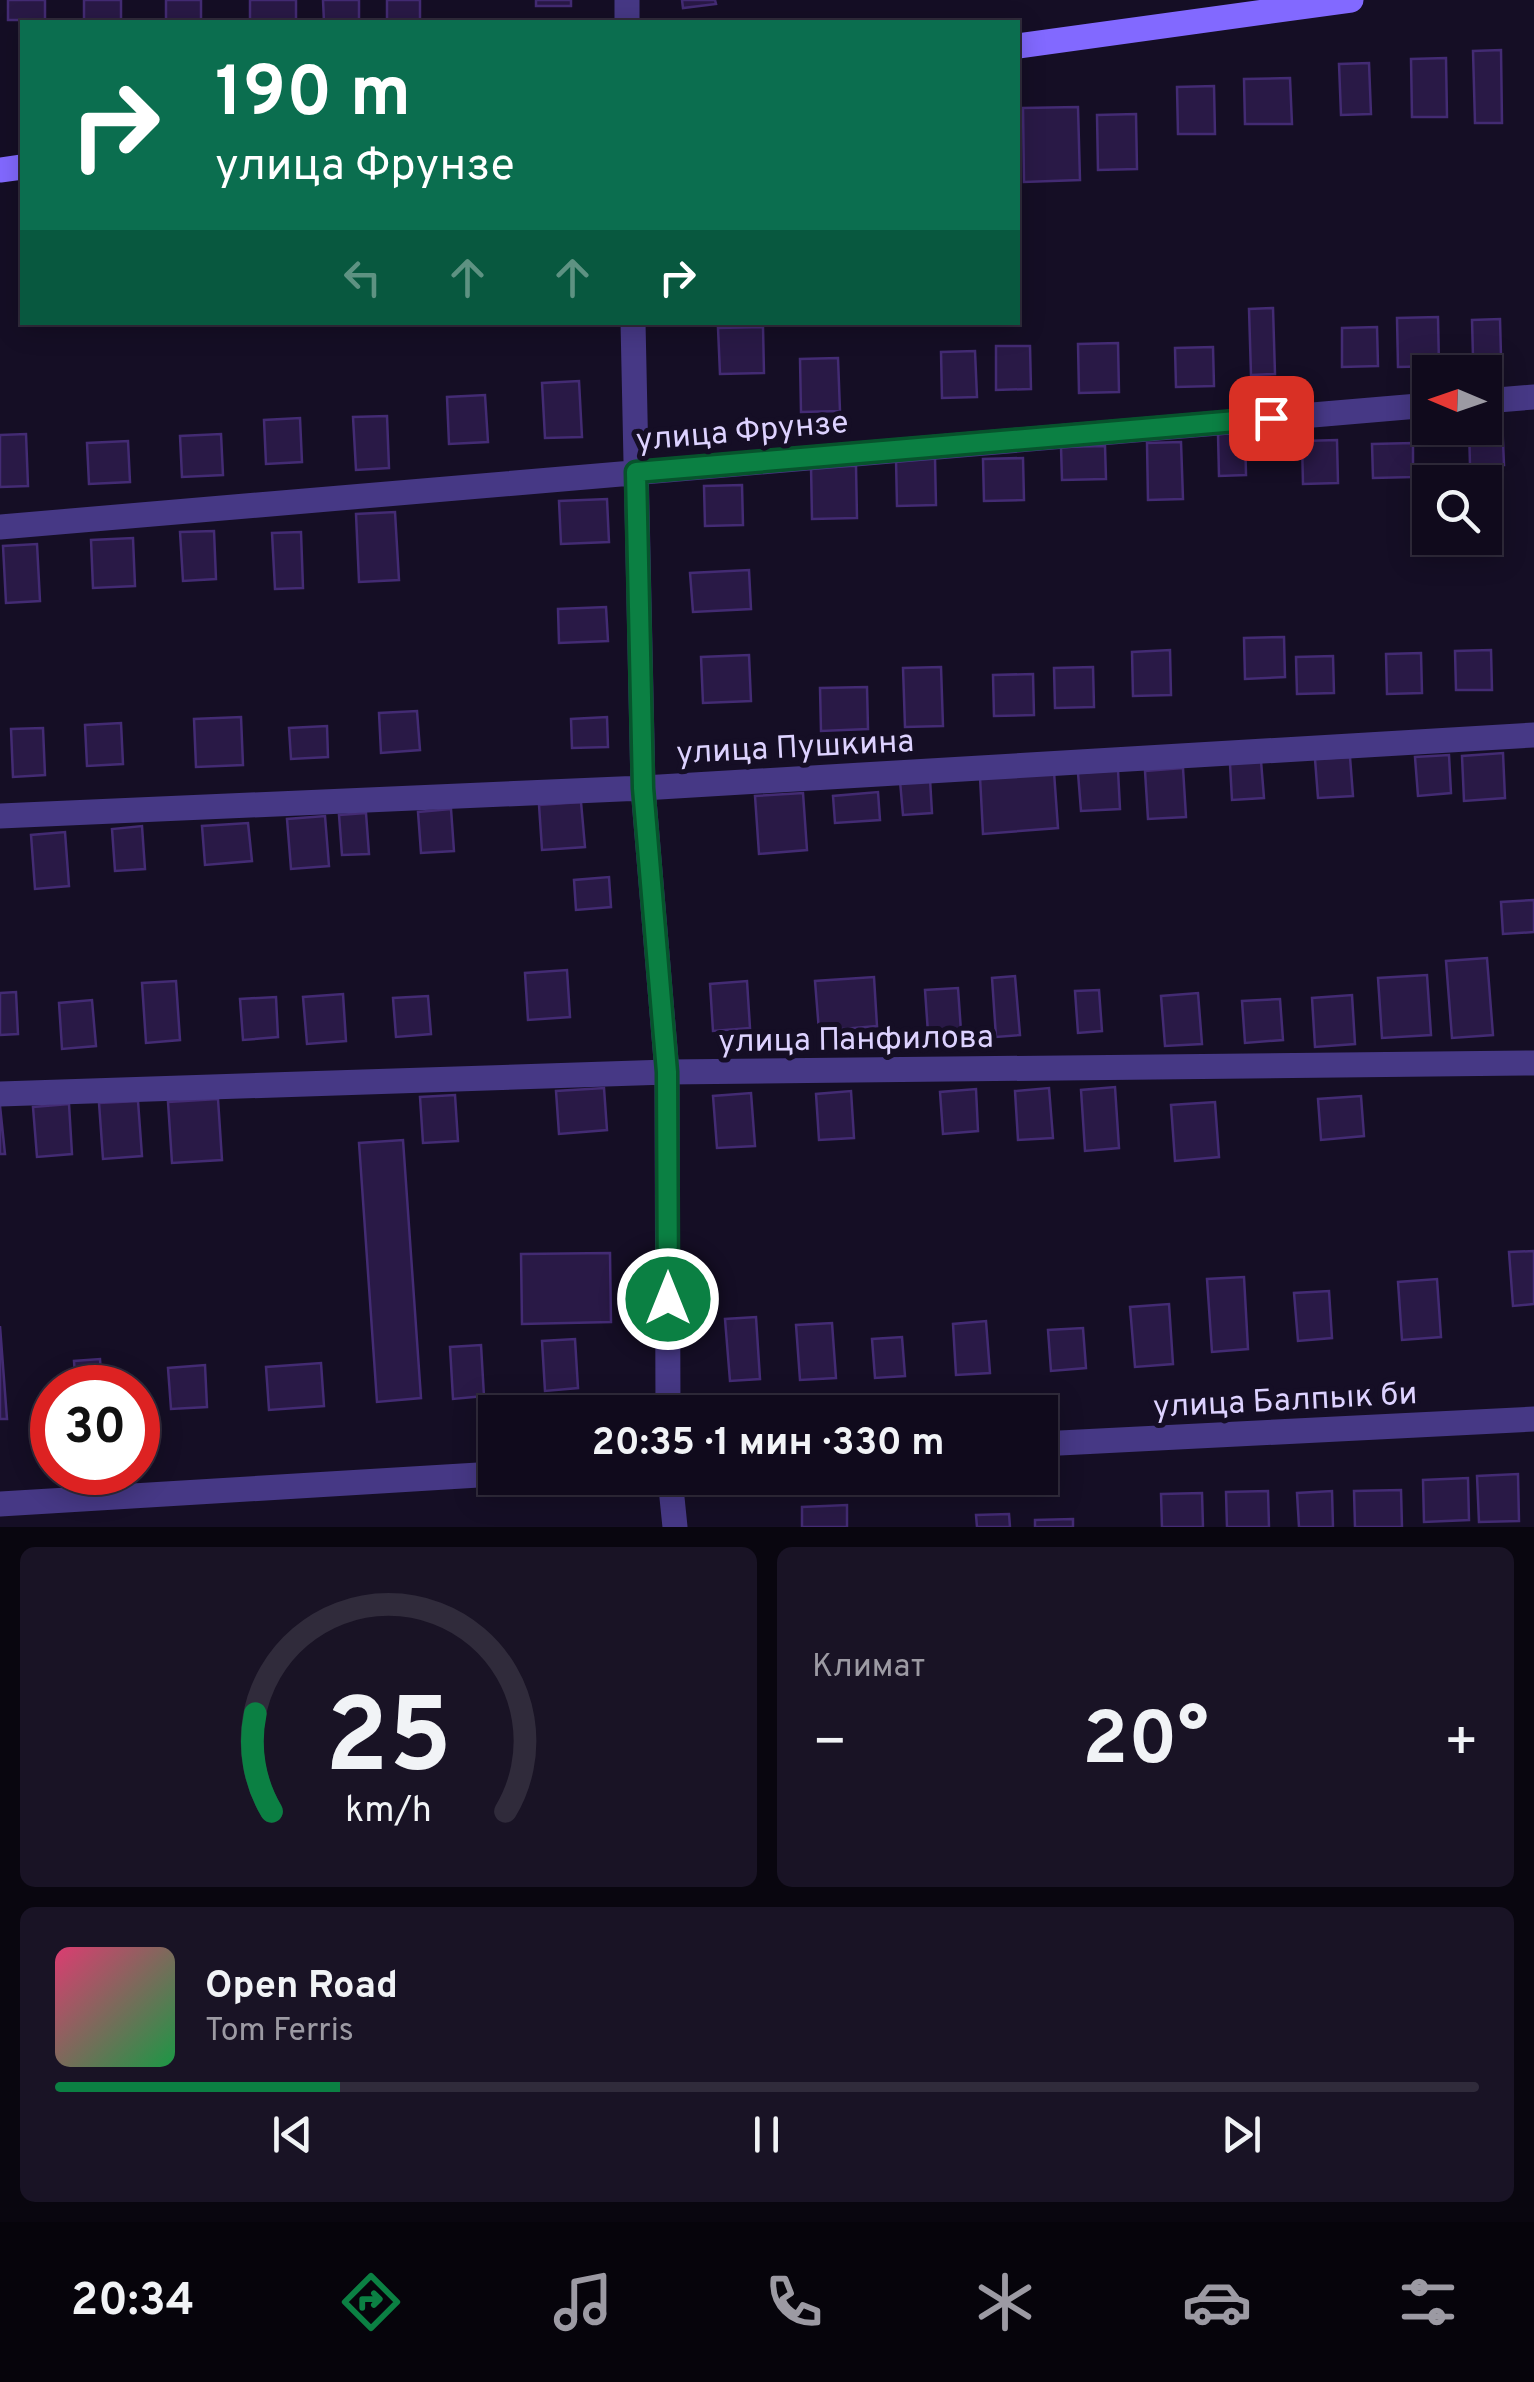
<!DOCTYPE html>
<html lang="ru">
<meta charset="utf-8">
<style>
:root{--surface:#100a1c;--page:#191325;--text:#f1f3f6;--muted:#9c9aa3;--line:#302b3b;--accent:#0b8043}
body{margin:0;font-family:Overpass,sans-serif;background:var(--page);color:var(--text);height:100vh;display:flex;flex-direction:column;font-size:38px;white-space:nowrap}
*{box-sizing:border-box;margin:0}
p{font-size:32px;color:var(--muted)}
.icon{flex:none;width:55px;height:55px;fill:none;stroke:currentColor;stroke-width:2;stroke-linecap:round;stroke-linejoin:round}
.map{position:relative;height:1527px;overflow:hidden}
.drawer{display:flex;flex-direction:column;gap:20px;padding:20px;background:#09060f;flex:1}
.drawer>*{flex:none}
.top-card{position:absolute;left:20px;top:20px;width:1000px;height:305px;border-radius:0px;box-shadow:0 5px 25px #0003,0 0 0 2px var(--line);background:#0b6e4f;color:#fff;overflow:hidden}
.needle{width:65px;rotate:272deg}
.controls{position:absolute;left:1412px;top:355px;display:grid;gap:20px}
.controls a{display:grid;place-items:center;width:90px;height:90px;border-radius:0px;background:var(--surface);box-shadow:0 5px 25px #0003,0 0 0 2px var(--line);font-size:50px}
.speed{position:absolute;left:30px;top:1365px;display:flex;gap:20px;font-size:50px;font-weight:700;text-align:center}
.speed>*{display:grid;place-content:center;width:130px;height:130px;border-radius:50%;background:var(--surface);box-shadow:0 5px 25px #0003,0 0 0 2px var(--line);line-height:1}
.speed .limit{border:15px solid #d22;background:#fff;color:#111}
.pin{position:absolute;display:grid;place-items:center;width:85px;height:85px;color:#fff;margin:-42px;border-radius:20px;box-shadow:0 5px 15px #0006}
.me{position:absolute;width:110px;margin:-55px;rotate:0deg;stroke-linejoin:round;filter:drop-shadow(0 0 8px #0008)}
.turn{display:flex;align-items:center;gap:35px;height:210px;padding:0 30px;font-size:45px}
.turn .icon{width:130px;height:130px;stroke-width:2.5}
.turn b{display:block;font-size:70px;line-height:85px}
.lanes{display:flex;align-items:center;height:95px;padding:0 30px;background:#0003;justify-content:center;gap:50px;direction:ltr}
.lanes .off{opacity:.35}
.big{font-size:75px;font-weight:700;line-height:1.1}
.drawer .card{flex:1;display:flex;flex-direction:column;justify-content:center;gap:15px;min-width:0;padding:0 35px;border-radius:15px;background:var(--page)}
.drawer .dial{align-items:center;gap:0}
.dial svg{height:260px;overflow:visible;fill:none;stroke:var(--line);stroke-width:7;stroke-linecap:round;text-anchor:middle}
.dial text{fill:var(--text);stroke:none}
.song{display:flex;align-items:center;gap:30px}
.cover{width:120px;height:120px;border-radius:15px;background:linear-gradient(135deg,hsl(340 70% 55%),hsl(140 70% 35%))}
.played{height:10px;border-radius:5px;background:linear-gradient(90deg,var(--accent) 20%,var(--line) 20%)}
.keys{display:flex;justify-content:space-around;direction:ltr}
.heat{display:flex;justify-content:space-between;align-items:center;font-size:55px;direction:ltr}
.drawer .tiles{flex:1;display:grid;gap:20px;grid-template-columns:1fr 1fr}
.card:last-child{grid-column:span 2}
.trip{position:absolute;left:478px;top:1395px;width:580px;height:100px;border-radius:0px;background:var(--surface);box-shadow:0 5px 25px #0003,0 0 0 2px var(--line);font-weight:700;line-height:100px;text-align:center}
.dock{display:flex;height:160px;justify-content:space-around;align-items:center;background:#06040b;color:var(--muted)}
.dock .icon{width:70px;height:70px}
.dock .active{color:var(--accent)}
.dock b{font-size:45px;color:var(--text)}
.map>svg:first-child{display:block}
.building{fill:#291946;stroke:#432b73;stroke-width:2.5}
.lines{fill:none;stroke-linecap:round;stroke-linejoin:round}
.street{stroke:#463885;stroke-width:25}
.secondary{stroke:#8269ff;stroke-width:25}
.route-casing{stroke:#07532c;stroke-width:25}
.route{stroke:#0b8043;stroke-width:18}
.labels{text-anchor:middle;stroke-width:10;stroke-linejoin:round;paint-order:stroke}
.street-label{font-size:32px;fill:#ddd2ff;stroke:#150e25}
</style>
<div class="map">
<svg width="1534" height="1527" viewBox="0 0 1534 1527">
<rect width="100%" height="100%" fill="#150e25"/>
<path class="building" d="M8,0H45V20H8Z
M84,0H121V22H84Z
M166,0H201V22H166Z
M250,0H296V22H250Z
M323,0H359V22H324Z
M387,0H420V22H387Z
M536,0H571V6H536Z
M682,0H715L716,4L683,8Z
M1501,50L1502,123H1475L1473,51Z
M1446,58L1447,117H1412L1411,59Z
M1369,63L1371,114L1341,115L1339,64Z
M1290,78L1292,124H1245L1244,79Z
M1214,86L1215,134H1178L1177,87Z
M1078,107L1080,180L1024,182L1023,108Z
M1136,114L1137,169L1098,170L1097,115Z
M1273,308L1275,374L1251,375L1249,309Z
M1438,317L1439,366L1398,367L1397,318Z
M1500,319L1501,356L1473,357L1472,320Z
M763,327L764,373L720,374L718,328Z
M1377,327L1378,366L1342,367V328Z
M1118,343L1119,392L1079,393L1078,344Z
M996,346H1030L1031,389L996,390Z
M1213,347L1214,386L1176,387L1175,348Z
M975,351L977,397L942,398L941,352Z
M838,358L840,411L801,412L800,359Z
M579,381L582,437L545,438L542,383Z
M485,395L488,442L449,444L447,397Z
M387,416L389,468L356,470L353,417Z
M300,418L302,462L266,464L264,420Z
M1502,418L1504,465H1470L1469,428H1485V419Z
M1245,433L1246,475L1219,476L1218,434Z
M26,434L28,486L0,487V435Z
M221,434L223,475L182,477L180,436Z
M1337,440L1338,483L1303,484L1302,441Z
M128,441L130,482L89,484L87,443Z
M1181,442L1183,499L1148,500L1147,443Z
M1413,443V477L1373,478L1372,444Z
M1105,446L1106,479L1062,480L1061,447Z
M935,458L936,505L897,506L896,459Z
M1023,458L1024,500L984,501L983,459Z
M811,466H856L857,518L812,519Z
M742,485L743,525L705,526L704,486Z
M607,499L609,542L561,544L559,501Z
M395,512L399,580L359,582L356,514Z
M214,531L216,579L183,581L180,532Z
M301,532L303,588L275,589L272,533Z
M133,538L135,586L93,588L91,540Z
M37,544L40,601L6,603L3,546Z
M749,570L751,609L693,612L690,573Z
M606,607L608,641L559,643L558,609Z
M1284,637L1285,677L1245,679L1244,638Z
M1170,650L1171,695L1133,696L1132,652Z
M1491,650L1492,690H1456L1455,651Z
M1421,653L1422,693L1387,694L1386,654Z
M749,655L751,701L703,703L701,657Z
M1333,656L1334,693L1297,694L1296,657Z
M941,667L943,726L905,727L903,668Z
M1093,667L1094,707L1055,708L1054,668Z
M1033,674L1034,715L994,716L993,675Z
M867,687L868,729L821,731L820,688Z
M417,711L420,750L381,753L379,713Z
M241,717L243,765L196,767L194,719Z
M607,717L608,747L572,748L571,719Z
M121,723L123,764L87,766L85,725Z
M327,726L328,757L291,759L289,728Z
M43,728L45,775L13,777L11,729Z
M1503,753L1505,798L1464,801L1462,756Z
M1449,755L1451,793L1418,796L1415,757Z
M1350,757L1353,796L1318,798L1315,759Z
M1261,761L1264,798L1232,800L1230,764Z
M1183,768L1186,817L1148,819L1145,771Z
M1118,770L1120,809L1081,811L1078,773Z
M1054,772L1058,828L983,834L980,777Z
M930,779L932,813L903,815L900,781Z
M878,792L880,820L835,823L833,796Z
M803,793L807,850L759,854L755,796Z
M581,802L585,847L542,850L539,805Z
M451,809L454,851L421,853L418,812Z
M366,813L369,854L342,855L339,815Z
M325,816L329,866L291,869L287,819Z
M248,823L252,861L205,865L202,826Z
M142,826L145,869L115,871L112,829Z
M65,832L69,886L35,889L31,835Z
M609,877L611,907L576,910L574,880Z
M1534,900V932L1503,934L1501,902Z
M1487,958L1493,1035L1452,1038L1446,961Z
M567,970L570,1017L528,1020L525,973Z
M1427,975L1431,1035L1382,1038L1378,978Z
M1015,976L1020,1035L996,1037L992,978Z
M874,977L877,1026L819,1031L815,981Z
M176,981L180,1040L146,1043L142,983Z
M747,981L750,1028L713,1031L710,984Z
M958,988L961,1031L928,1033L925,990Z
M1099,990L1102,1031L1078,1033L1075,991Z
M16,992L18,1034L0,1035V993Z
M1198,993L1202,1044L1165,1046L1161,996Z
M343,994L346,1041L307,1044L303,997Z
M1352,995L1355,1044L1315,1047L1312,998Z
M428,996L431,1034L396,1037L393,998Z
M276,997L278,1037L243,1040L240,999Z
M1280,999L1283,1040L1245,1043L1242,1001Z
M92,1000L96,1046L62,1049L59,1003Z
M1115,1087L1119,1148L1085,1151L1081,1090Z
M604,1088L607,1130L559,1134L556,1091Z
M1049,1088L1053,1138L1018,1140L1015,1091Z
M976,1089L978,1131L943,1134L940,1092Z
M851,1091L854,1138L819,1140L816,1094Z
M751,1093L755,1146L717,1148L713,1096Z
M455,1095L458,1141L423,1143L420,1097Z
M1361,1096L1364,1136L1321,1140L1318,1099Z
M218,1099L222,1160L172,1163L168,1102Z
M138,1101L142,1156L103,1159L99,1103Z
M1215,1102L1219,1157L1175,1161L1171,1105Z
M69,1104L72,1154L37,1157L33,1107Z
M0,1106L5,1154H0Z
M403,1140L421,1398L377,1402L359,1143Z
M1534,1251V1304L1513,1306L1509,1252Z
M610,1253L611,1322L522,1324L521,1254Z
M1244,1277L1248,1349L1212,1352L1207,1279Z
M1437,1279L1441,1337L1402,1340L1398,1282Z
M1329,1291L1332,1338L1298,1341L1294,1293Z
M1169,1304L1173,1364L1135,1367L1130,1307Z
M756,1317L760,1379L730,1381L725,1319Z
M986,1321L990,1373L956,1375L953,1324Z
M832,1323L836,1378L800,1380L796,1325Z
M0,1326L7,1419H0Z
M1083,1328L1086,1368L1051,1371L1048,1330Z
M902,1337L905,1376L875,1378L872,1339Z
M575,1339L578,1388L545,1391L542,1341Z
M481,1345L484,1396L453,1399L450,1347Z
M100,1359L102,1388H76L74,1361Z
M321,1363L324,1406L269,1410L266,1367Z
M205,1365L207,1407L171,1409L168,1368Z
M1518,1474L1519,1521L1479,1522L1477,1476Z
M1468,1478L1469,1520L1424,1522L1423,1480Z
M1401,1490L1402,1527H1355L1354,1491Z
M1268,1491L1269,1527H1227L1226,1492Z
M1332,1491L1333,1527H1299L1297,1493Z
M1202,1493L1203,1527H1162L1161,1494Z
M847,1505V1527H802V1507Z
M1009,1514L1010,1527H977L976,1515Z
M1073,1519V1527H1035V1520Z"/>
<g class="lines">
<path class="street" d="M627,22V0
M633,322L643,788L667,1072L668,1412
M1485,401L1534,397
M0,527L1430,405
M0,816L643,788L1534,735
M0,1094L667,1072L1534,1063
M1040,1444L1534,1419
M670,1478L675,1527
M0,1504L495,1474"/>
<path class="secondary" d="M1018,46L1351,0
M0,170L22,167"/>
</g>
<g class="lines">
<defs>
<path id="route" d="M668,1299L667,1072L643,788L636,472L1271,418"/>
</defs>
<use href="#route" class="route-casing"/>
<use href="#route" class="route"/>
</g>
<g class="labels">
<g class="street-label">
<text transform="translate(742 430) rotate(-5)" y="11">улица Фрунзе</text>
<text transform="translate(795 746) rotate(-3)" y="11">улица Пушкина</text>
<text transform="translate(856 1038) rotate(-1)" y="11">улица Панфилова</text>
<text transform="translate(1285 1399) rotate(-3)" y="11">улица Балпык би</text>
</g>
</g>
</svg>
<div class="controls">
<a><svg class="needle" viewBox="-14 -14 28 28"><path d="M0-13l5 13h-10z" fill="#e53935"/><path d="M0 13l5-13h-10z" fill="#9c9aa3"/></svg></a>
<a><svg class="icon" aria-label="search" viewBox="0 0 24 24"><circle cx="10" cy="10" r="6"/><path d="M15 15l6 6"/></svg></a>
</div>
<div class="speed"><div class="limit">30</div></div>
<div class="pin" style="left:1271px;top:418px;background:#d93025"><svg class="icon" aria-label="arrive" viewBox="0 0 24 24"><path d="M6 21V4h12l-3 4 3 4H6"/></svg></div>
<svg class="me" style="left:668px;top:1299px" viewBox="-20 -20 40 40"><circle r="17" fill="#0b8043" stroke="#fff" stroke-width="3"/><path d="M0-11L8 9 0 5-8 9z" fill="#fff"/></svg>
<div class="trip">20:35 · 1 мин · 330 m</div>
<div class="top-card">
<div class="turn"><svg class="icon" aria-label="right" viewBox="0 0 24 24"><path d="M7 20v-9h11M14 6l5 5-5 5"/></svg><div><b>190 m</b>улица Фрунзе</div></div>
<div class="lanes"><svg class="icon off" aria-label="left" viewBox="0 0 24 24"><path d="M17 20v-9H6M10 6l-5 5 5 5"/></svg><svg class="icon off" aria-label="ahead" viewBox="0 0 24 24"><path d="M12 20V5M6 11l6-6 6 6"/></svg><svg class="icon off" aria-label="ahead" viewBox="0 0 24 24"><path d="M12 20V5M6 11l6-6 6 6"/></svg><svg class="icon" aria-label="right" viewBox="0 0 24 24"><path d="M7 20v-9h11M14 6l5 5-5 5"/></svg></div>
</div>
</div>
<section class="drawer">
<div class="tiles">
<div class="card dial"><svg viewBox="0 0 100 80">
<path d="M14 69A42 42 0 1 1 86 69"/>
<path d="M14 69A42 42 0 0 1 9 39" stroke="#0b8043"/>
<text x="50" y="56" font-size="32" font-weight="700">25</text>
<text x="50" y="72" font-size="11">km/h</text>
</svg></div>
<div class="card"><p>Климат</p>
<div class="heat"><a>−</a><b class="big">20°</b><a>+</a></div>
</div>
<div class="card">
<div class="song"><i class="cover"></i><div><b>Open Road</b><p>Tom Ferris</p></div></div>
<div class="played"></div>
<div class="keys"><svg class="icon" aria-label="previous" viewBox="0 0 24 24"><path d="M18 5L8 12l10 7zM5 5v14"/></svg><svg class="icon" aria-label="pause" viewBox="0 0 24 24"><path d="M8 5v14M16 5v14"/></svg><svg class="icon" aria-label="next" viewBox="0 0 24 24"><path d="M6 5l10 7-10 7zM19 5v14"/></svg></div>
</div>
</div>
</section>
<nav class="dock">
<b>20:34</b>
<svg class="icon active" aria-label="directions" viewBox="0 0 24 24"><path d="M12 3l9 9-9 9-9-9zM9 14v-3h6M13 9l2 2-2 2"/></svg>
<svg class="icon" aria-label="music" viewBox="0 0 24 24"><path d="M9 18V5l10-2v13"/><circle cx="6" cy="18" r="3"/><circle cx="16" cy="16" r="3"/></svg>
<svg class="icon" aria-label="phone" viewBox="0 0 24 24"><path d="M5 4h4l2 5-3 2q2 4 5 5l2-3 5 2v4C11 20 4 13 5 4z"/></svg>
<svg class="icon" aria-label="climate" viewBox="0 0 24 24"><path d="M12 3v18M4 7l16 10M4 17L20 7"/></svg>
<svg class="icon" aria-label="car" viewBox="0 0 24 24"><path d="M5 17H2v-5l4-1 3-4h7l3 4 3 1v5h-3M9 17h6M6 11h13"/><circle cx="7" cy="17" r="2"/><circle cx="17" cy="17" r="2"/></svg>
<svg class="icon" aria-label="filters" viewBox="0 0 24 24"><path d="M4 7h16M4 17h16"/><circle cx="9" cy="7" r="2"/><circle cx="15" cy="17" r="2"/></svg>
</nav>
